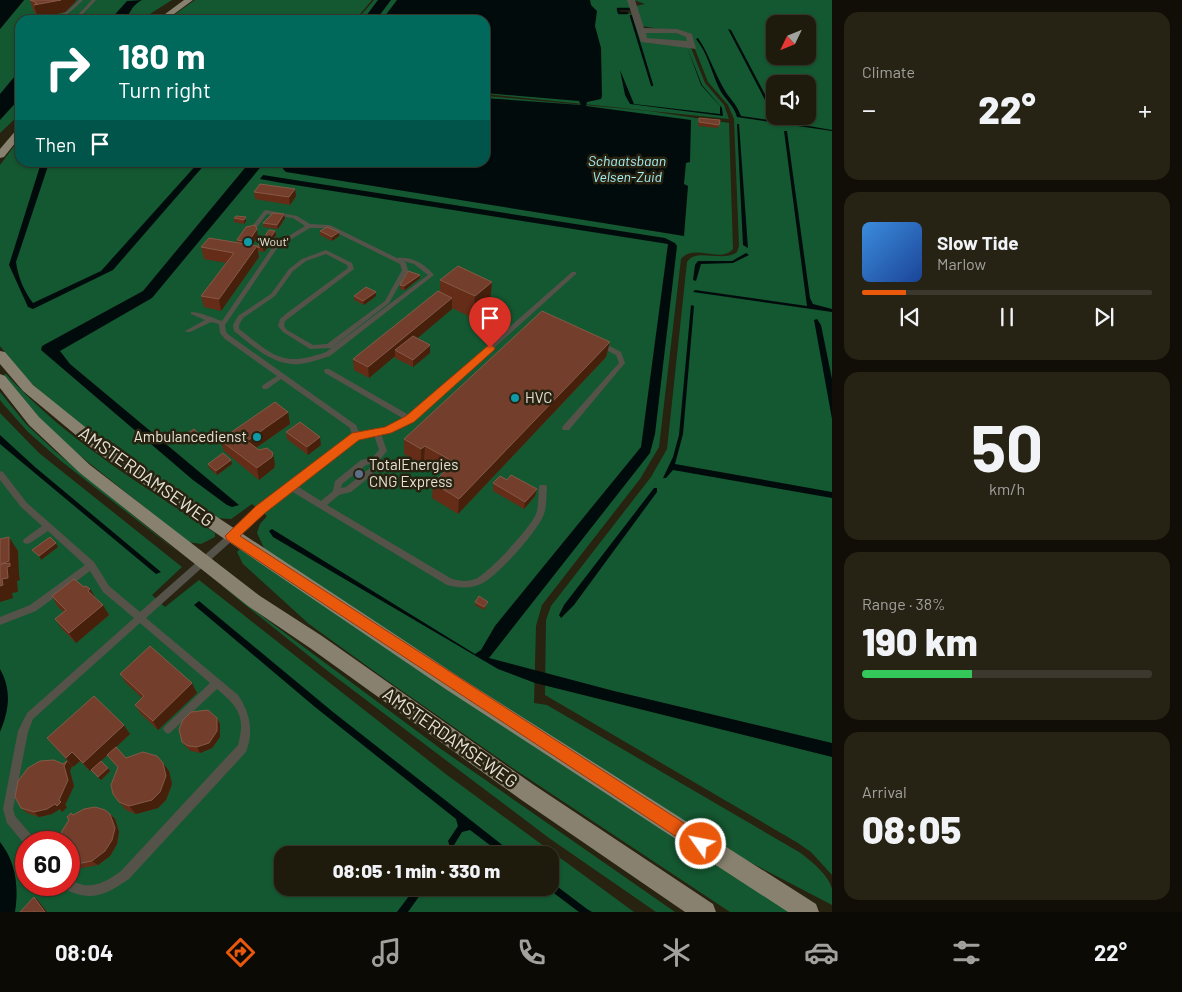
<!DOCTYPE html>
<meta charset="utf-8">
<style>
:root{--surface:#1e1a0c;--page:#262315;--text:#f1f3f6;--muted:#a1a19d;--line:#3c382d;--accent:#ea580c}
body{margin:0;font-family:Barlow,sans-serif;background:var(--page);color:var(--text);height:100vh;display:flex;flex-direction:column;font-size:19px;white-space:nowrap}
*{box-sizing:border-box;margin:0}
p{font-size:16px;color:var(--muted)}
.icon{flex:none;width:28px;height:28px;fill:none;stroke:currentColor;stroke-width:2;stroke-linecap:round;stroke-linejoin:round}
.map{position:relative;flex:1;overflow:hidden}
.details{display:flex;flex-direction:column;gap:12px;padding:12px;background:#100e07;width:350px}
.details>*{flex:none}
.banner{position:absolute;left:15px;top:15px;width:475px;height:152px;border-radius:15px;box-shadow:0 1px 4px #0004,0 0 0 1px var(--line);background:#00695c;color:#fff;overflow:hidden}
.needle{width:32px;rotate:227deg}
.controls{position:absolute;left:766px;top:15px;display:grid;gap:10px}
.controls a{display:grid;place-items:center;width:50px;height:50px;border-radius:10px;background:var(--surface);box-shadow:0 1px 4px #0004,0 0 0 1px var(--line);font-size:25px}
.speed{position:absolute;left:15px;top:831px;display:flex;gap:10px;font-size:25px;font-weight:700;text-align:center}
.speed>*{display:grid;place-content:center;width:65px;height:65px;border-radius:50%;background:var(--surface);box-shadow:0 1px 4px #0004,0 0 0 1px var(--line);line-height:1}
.speed .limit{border:8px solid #d22;background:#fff;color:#111}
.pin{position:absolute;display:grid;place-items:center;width:42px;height:42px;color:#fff;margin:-51px -21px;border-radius:50% 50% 50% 0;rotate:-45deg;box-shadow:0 0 5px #0007}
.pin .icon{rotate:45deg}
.me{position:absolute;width:55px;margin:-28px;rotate:303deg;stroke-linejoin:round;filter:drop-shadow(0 0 4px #0008)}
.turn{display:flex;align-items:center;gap:18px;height:105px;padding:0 20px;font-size:22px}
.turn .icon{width:65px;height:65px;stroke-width:2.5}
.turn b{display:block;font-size:35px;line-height:42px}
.then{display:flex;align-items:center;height:48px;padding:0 20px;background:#0003;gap:10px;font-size:19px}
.big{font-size:38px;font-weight:800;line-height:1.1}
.details .tile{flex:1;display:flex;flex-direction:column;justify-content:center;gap:8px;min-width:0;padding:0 18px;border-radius:15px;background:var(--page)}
.details .dial{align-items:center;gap:0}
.dial b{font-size:65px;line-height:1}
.song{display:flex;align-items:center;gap:15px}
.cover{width:60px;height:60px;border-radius:8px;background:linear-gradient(135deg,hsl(210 70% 55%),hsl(220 70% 35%))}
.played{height:5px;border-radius:2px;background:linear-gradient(90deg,var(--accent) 15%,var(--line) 15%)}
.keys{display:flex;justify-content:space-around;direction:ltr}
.heat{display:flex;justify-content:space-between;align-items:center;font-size:28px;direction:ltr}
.charge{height:8px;border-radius:4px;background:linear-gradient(90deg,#34c759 38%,var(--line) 0)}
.trip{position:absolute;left:274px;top:846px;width:285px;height:50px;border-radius:15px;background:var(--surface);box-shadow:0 1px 4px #0004,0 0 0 1px var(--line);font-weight:800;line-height:50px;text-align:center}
.menu{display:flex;height:80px;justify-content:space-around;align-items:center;background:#0c0a05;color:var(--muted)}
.menu .icon{width:35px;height:35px}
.menu .current{color:var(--accent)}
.menu b{font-size:22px;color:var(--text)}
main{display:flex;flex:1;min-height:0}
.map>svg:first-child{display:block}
.green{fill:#145831;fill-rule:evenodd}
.water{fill:#020b0c}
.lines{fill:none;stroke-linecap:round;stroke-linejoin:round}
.stream{stroke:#020b0c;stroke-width:2.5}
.service{fill:#55524a;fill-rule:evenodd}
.minor{fill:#55524a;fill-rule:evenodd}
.primary{fill:#88816f;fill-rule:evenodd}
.wall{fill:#652c17}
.shaded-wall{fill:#47200c}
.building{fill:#733f2c;stroke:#855947}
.route{fill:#ea580c;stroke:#983908}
.culture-dot{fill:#0f9aa8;stroke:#282210;stroke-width:2}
.service-dot{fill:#5c6f8a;stroke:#282210;stroke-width:2}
.labels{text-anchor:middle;stroke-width:5;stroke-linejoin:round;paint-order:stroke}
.far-poi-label{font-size:12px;fill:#e6e2d7;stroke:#282210;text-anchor:start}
.far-water-label{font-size:14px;font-style:italic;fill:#a4f0f8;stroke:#282210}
.poi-label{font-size:15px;fill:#e6e2d7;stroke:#282210;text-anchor:start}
.near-street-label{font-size:18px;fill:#e6e2d7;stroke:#282210}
</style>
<main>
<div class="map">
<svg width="832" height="912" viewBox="0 0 832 912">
<rect width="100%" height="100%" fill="#282210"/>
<path class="green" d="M24,0H172L142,19L144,20H20V114L0,133V29Z
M195,0H372L355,20H167Z
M374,0H628L631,9H620V12L633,14L649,43L686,45L691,48L705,83L724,105L729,119L485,94V20H357Z
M634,0H832V875L811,852L798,843L545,695L546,620L551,606L651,477L667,449L687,262C696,247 723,263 737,252L739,246L734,119L728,105L708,82L689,34L642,26L636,6L645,4ZM775,24H808V56H775ZM775,84H808V116H775Z
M673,32L687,37L688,42L669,43L645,38V33Z
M485,96L649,111L729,123L733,249C720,264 694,243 681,259L659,447L640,479L542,605L536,626L534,703L547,705L799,852C810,860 829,875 832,889C832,893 832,900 832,905L719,846L265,550L257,533L260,524L267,516L252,504L231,519L216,518L104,444L56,406L28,380L0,346V165L20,138V162H485Z
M6,374C65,439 142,485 215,533V537L201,544L188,542L78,454L43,422L3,375Z
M0,392L26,424L56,452L179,553L61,461L28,432L4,405L0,400Z
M0,413L39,453L182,567L152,595L165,607L199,580L447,775L634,912H0ZM26,842H69V885H26ZM282,855H550V888H282Z
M240,549L794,912H730L517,771L385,679L309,624L243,564L237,552Z
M219,584L441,749L675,912H656L549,838L329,672Z"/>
<path class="water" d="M0,0H24L0,29Z
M142,0C124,10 136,20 110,20L127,1Z
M378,0H391L376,20H363Z
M397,0H590L591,5L597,11L595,26L601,48L602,96L601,99L587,102L586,106L691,120L690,162L686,163L684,184L688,186L684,236L286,172L283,169V163L485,162V98L581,105L579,101L485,93V20H382Z
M728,29L731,30L779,121L832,130V131L737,117C734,105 724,99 719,88C711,71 708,54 696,39L698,38C709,54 714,72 724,89C729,98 736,103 741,116L776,121Z
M687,47L702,85L722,108L723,116L630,104L625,95L620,70L634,104L720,114V106L701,85Z
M20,70V98L0,120V94Z
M737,124H739L748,248L743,245Z
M784,131H787L810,298L813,304L832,309V312L693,292L695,290L807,306Z
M41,163H49L16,262C18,277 24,291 33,303L101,271L198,163H206L113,270L33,309L28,307L9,265Z
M249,163H264L152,298L60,351L70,364L239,505L232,507L227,505L193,480L41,350L42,346L143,291Z
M263,175L665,238L675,243L677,246L655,434L650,453L489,658L614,691L832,743V757L535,683L498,669L273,537L269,531L272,529L475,654L481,650L495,626L641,447L668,244L282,183L260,179Z
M746,253L749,255L733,263L701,264L696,281L693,280L695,265L698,261H732Z
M691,305L694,306L683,434L675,464L832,492V498L673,470L666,478H663L673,457L679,435Z
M817,319L821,325L832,379V419L814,320Z
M0,435L35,467L161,572L156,574L0,444Z
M654,488H657V492L574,605L561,618L559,615L564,605Z
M199,601L333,712L515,855H503L470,830L462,832L454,845L450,847L448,841L458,826L456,819L315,707L194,605Z
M0,669C12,690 9,711 0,732Z
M0,842C16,862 19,887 15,912H0Z
M550,881L587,909L592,912H579L547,888H550Z
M415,888H425L408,912H397Z"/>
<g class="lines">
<path class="stream" d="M627,13H619L618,9H629
M631,16L652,85"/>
<path class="service" d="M79,0H83C73,10 63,20 48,20L66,12Z
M92,0H96L77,20H73Z
M266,210L297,216L310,224L330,225L397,258C412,256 425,264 434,275L330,356C320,359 310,363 300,364C274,367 253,346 234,331L233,325L238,316L271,294L289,269L302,259L326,250L352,263L354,269L285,321L284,326L287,330L313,345L327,344L385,301L402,270L400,264L327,228H310L278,247L225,325L226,332L229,335L356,425L359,433L385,428L404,419L325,373L324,371L325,369H329L409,415L572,272H576V274L413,421L390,432L381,434L387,451L378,462L377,471L351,492L339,495L327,505L452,579C460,581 468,582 475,579C488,574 531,527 536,514C539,506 538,496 539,487L540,485H546L547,487C546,496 547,506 544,514C538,531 497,577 481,584C470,589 458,588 447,585L291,491L264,512L146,618L238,695C250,713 254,731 246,752L129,879C107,894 91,903 65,889L63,885H69V880C74,881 78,884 84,885C98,887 110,879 121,871L238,745C246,716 238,707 217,689L171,732L168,734L165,732L163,729L165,726L210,683L140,623L33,719L28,732L13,809L15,816L34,838L35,842H26V846L7,823L3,809L18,731L27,713L134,618L103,592L90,571L36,611L0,625V617L30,605L85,565L48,531L30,543L27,544L24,543L23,541L24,539L42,526L21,507L0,480V471L3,472L27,503L94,562L109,586L140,612L258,508L352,435L350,428L281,379L267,389H263L262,387L263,385L277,376L225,339L220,333L219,324L211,322L190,332H186L185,331L205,320L191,314V312C201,312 212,318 222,321L274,245L305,226L293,218L267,214L257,227H253V225L264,211ZM326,254L347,265L348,268L287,313L280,319L278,326L283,332L310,349L331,348L389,303L408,270L406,263L403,261L414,264L428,275L326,352C282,368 273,355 239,329V325L243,318L275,296L293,271L306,261ZM374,435L379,450L372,458L361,460L335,481L333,491L321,501L297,486L358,438ZM370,464V468L346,487L341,488L342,484L366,465Z
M598,342H602L621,352L625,363L569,430H563L562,428L563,426L619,363L616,355L598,346L597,344Z"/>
<path class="minor" d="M627,0H635L644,28L677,29L692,34L696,49L641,42ZM646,33H676L686,37L687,41L647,38Z"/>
<path class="primary" d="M184,0H193L166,20H157Z
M20,128V137L4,157L0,158V149L17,129Z
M0,351L5,352L33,385L105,443L461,678L816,904L819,912H788L447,690L95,451L23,391L0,364Z
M0,374L5,376L39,417L90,465L260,596L322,636L534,785L713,904L716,912H685L520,799L310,648L248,606L80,473L29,425L0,388Z"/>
</g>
<path class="wall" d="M30,0L76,1L65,12L38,18L37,14L34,12Z
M699,118L719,125L718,128L698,126Z
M295,189L296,196L290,205L255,199L254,192Z
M246,217V221L244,224L234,222V218Z
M285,218L278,229L263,227V223Z
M275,231L276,235L264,252L258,251L259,257L221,311L204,307L201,296L226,263L204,259L201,247L237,243V240L258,237L252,245L257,246Z
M320,231L339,232V236L332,241L320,235Z
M420,278L405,290L400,289V285Z
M440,280L492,282L490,303L473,318L452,308V309L417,338L430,345V353L413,367L395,358V356L369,378L354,370L353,359L440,291Z
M376,292V296L364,305L354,300V296Z
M606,357L458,514L432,498L433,483L444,472L424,460L421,464L404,454V439Z
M288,412L290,424L256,448L275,464L274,468L259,480L224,451L220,440Z
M286,432L321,445L308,455L287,439Z
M199,436L188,444L183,441L182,437Z
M208,464H232L217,475L209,468Z
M507,480L537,489L535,496L524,509L493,491V483Z
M84,587L90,589L95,597L109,615L76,643L62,629L55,619L64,612L58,607L52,596Z
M475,602L487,605L484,610L475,605Z
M120,674L197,693L158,730L141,714L135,705L142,698L126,683Z
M217,718L220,724V737L212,748L200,753L191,751L186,747L182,742Z
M130,734L116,747L126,758L169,771L172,784L166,800L158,808L136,814L126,810L119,802L118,768L107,755L101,761L110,771L101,780L91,770L90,771L80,761L73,767L47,738Z
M67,761L72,766L70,771L74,786L65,805L67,807L62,812L60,809L52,814L39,817L27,813L21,808L63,764Z
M110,814L115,819L119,832L117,844L110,856L98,865L82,868L73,865L69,862V842L73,815Z"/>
<path class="shaded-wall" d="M61,0H76V1L65,12L38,18L34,5Z
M295,189L296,196L290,205L289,197Z
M284,214L285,218L278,229L277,225Z
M246,217V221L244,224V220Z
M257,229L258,237L249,249L248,242Z
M275,231L276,235L264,252L263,248Z
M339,232V236L332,241V237Z
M257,246L259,257L221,311L219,299Z
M420,275V278L405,290L404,286Z
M492,282L490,303L473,318L475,296Z
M376,292V296L364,305L363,301Z
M452,298V309L400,353L395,350V356L369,378L368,367Z
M610,342L606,357L458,514L459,499Z
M430,345V353L413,367V360Z
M288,412L290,424L250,452L247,441Z
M198,433L199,436L188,444L186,441Z
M320,437L321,445L308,455L307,447Z
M425,446L424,460L421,464V449Z
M273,453L275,464L274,468L259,480L257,468Z
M231,460L232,464L217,475L216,471Z
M537,489L535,496L524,509L525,502Z
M9,537L18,551L19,575L20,580L17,581L18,592L12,593L13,598L0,602V586L1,564Z
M56,543L58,547L41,560L39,556Z
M90,589L96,599L88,591Z
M103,605L109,615L76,643L69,633Z
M192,683L197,693L158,730L153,721Z
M217,718L220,724V737L212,748L200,753L197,747Z
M124,725L130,734L90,771L83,763Z
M72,752L80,761L73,767L66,758Z
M67,761L72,766L70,771L74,786L65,805L67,807L62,812L60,809L52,814L39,817L34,812L59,800L64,766Z
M163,763L169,771L172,784L166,800L158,808L136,814L129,806Z
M108,768L110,771L101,780L98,777Z
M110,814L115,819L119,832L117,844L110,856L98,865L92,861Z
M34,897L37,899L47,912H45Z"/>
<path class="building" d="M30,0H61L34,5L37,3Z
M699,118L720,120L719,125L699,122Z
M260,184L295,189L289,197L254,192Z
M273,213L284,214L277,225L263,223Z
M236,216L246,217L244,220L234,218Z
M255,225L257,229L248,242L237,240L246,227Z
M327,227L339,232L332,237L320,231Z
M269,230L275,231L263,248L257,247Z
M209,238L257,246L219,299L201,296L234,253L201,247Z
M458,266L492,282L475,296L440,280Z
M408,271L420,275L404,286L400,285Z
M366,287L376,292L363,301L354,296Z
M438,291L452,298L368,367L353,359Z
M542,311L610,342L459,499L433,483L454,462L425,446L421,449L404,439Z
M413,336L430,345L413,360L395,350Z
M275,402L288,412L247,441L259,450L267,448L273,453L272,457L257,468L220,440Z
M300,422L320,437L307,447L286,432Z
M194,429L198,433L186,441L182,437Z
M223,453L231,460L216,471L208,464Z
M511,475L537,489L525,502L493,483L500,476L507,480Z
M9,537V561L1,564L10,563V566L7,567L8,578L2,579L3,585L0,586V539Z
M50,537L56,543L39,556L32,550Z
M74,579L84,587L86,586L90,589L88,591L103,605L69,633L55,619L66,610L52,596Z
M479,596L488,602L484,607L475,602Z
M150,646L192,683L153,721L135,705L144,696L120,674Z
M94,696L124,725L83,763L72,752L66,758L47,738Z
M208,710L217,718V731L209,743L197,747L188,746L182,742L179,729L183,720L191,712Z
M116,747L126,758L143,752L157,756L163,763L166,776L160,792L152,800L129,806L119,802L113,794L111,785L118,767L107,755Z
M54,760L63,764L67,761L64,766L68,780L59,800L61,802L57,806L55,804L47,809L34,812L21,808L15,797L18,781L28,768L40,761Z
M101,761L108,768L98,777L91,770Z
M95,807L105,810L110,814L115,828L112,840L105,851L92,861L77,864L69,861V842H59L62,831L69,820L67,817L71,813L73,815L84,809Z
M34,897L45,912H20Z"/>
<path class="route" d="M490,344L495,348L494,350L414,422L391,433L359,440L265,513L240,536L707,838L709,844L707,849L701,852L695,849L227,540L225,536L256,506L352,433L385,427L406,416Z"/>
<g class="culture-dot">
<circle cx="248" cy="242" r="5"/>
<circle cx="515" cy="398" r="5"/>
<circle cx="257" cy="437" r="5"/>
</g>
<circle class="service-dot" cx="359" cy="474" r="5"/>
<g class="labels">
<g class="far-poi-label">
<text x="258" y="246">'Wout'</text>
</g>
<g class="far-water-label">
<text x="627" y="166">Schaatsbaan<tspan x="627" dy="16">Velsen-Zuid</tspan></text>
</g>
<g class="poi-label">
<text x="525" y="403">HVC</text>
<text x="247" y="442" text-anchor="end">Ambulancedienst</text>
<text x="369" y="470">TotalEnergies<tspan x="369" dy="17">CNG Express</tspan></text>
</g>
<g class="near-street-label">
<text transform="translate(146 477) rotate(35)" y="6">AMSTERDAMSEWEG</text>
<text transform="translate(450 738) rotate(35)" y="6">AMSTERDAMSEWEG</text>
</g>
</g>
</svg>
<div class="controls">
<a><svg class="needle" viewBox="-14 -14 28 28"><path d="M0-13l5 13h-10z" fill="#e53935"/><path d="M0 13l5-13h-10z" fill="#a1a19d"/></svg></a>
<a><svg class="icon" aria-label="sound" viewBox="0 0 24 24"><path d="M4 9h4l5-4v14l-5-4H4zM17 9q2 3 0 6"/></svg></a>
</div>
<div class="speed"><div class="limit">60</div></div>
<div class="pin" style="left:490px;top:348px;background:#d93025"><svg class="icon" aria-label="arrive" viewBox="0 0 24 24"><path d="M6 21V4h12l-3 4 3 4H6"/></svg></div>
<svg class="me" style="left:701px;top:844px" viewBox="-20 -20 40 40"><circle r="17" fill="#ea580c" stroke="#fff" stroke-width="3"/><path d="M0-11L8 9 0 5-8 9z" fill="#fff"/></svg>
<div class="trip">08:05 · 1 min · 330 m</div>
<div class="banner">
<div class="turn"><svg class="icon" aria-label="right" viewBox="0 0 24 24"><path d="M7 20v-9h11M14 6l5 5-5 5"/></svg><div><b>180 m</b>Turn right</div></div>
<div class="then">Then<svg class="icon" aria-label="arrive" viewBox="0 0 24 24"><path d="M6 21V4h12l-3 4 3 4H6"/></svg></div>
</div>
</div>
<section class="details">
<div class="tile"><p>Climate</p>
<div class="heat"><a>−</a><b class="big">22°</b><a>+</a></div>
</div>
<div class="tile">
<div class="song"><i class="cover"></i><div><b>Slow Tide</b><p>Marlow</p></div></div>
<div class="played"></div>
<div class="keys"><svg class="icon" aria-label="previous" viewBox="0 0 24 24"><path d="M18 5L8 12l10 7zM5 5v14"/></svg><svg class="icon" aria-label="pause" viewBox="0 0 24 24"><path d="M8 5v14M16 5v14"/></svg><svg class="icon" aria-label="next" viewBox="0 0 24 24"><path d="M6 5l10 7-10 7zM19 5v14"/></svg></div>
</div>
<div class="tile dial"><b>50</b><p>km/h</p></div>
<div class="tile"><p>Range · 38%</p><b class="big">190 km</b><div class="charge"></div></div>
<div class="tile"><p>Arrival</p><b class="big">08:05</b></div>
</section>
</main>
<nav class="menu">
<b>08:04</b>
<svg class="icon current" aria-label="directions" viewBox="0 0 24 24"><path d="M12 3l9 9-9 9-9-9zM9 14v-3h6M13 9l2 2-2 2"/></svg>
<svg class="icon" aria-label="music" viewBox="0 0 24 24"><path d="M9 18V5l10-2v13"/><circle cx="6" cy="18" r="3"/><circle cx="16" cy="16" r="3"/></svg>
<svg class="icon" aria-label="phone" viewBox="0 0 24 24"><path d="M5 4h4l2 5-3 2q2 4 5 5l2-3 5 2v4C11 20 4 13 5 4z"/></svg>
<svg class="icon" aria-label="climate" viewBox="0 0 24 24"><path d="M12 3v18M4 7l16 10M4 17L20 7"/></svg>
<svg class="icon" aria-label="car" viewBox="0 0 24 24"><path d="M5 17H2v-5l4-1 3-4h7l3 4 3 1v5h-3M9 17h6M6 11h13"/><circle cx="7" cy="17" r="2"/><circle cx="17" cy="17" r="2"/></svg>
<svg class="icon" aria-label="filters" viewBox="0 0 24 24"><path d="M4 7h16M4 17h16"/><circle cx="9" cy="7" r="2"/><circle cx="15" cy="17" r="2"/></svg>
<b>22°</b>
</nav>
